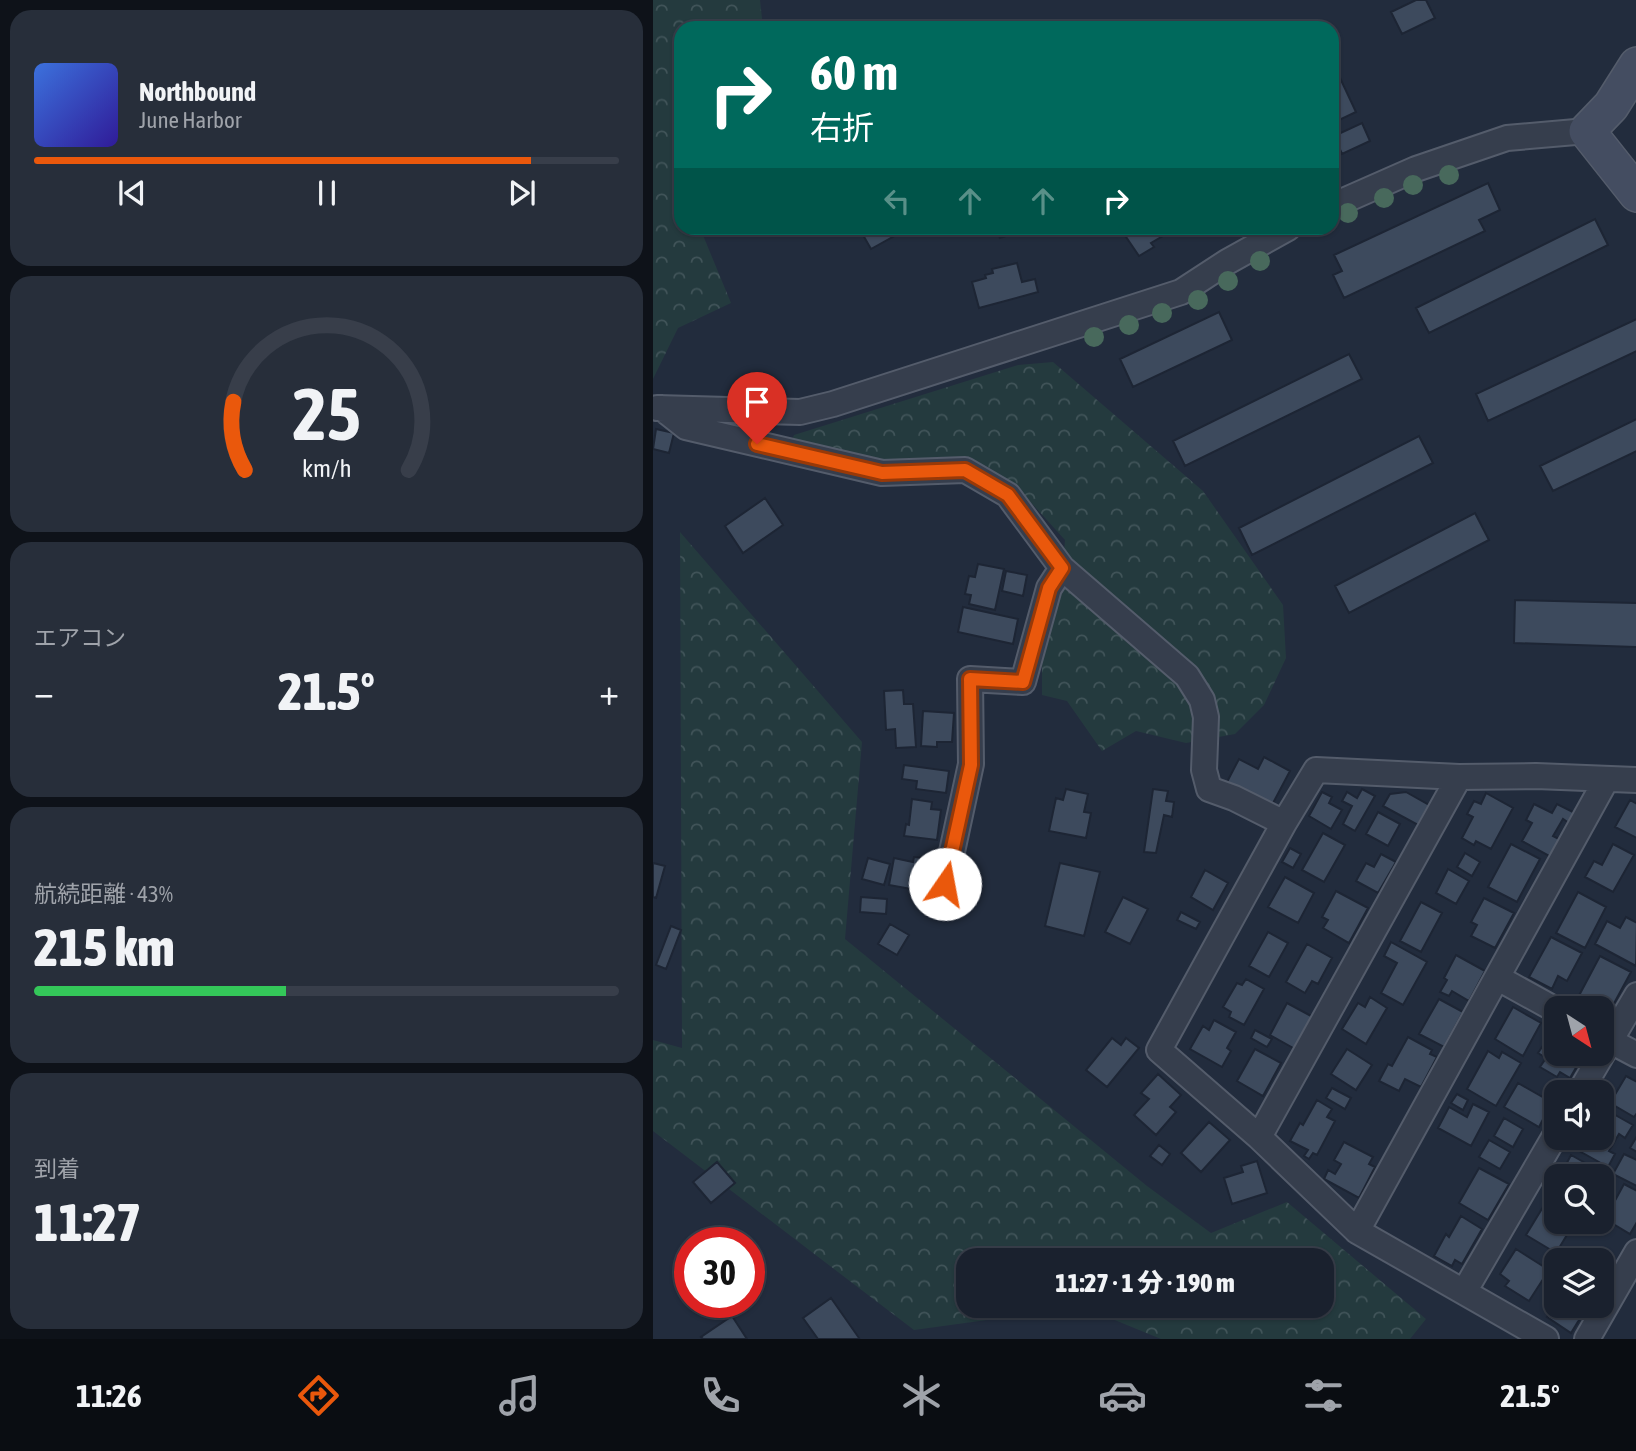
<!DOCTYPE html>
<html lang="ja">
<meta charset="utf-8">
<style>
:root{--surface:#1a212e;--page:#272e3a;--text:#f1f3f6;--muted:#9fa3aa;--line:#383e4a;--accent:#ea580c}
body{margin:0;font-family:"Asap Condensed","Noto Sans JP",sans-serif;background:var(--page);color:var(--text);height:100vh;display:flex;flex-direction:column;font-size:26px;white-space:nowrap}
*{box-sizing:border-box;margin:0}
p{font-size:23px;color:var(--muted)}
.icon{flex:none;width:38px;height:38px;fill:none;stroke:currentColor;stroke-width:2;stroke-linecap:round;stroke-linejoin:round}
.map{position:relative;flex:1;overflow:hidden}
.panel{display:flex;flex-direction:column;gap:10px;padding:10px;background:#0e1219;width:653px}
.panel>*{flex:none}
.top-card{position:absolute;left:21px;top:21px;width:665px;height:214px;border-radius:21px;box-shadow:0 2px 5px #0004,0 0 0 2px var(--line);background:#00695c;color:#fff;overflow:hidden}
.needle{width:46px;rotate:144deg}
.buttons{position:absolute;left:891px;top:996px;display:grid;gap:14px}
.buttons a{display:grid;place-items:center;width:70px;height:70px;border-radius:14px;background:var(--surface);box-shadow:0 2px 5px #0004,0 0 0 2px var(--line);font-size:35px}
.speed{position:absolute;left:21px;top:1227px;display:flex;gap:14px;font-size:35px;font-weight:700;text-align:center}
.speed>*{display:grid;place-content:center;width:91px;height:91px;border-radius:50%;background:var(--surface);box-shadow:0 2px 5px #0004,0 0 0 2px var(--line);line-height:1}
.speed .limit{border:10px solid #d22;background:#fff;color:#111}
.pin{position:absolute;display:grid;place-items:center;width:60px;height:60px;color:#fff;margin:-72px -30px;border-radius:50% 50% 50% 0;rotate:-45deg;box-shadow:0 0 7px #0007}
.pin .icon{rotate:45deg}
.me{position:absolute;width:77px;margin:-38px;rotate:12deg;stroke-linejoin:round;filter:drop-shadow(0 0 5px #0008)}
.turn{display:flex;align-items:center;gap:24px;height:147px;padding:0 21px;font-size:32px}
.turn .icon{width:91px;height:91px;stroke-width:2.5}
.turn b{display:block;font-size:49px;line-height:60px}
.lanes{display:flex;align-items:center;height:66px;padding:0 21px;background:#0003;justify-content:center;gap:35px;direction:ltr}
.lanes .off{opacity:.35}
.big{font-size:52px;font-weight:800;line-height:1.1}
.panel .tile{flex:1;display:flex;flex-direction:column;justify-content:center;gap:10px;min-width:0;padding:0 24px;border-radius:21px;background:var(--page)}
.panel .dial{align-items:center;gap:0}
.dial svg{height:182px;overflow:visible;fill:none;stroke:var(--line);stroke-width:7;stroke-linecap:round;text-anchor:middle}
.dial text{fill:var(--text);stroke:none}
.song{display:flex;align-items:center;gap:21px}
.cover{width:84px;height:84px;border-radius:10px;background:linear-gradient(135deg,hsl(220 70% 55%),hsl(250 70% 35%))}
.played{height:7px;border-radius:4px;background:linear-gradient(90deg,var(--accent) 85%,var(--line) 85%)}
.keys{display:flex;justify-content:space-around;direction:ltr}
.heat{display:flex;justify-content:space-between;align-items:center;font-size:38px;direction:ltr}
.charge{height:10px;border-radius:5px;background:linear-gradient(90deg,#34c759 43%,var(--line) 0)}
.trip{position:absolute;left:303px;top:1248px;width:378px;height:70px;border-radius:21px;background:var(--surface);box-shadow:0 2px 5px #0004,0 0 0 2px var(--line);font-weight:800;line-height:70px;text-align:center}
.tab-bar{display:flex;height:112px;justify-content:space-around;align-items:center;background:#0a0d12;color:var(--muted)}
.tab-bar .icon{width:49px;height:49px}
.tab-bar .current{color:var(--accent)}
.tab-bar b{font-size:32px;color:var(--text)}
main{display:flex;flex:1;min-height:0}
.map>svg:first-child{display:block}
.forest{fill:url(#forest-crowns);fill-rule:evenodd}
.building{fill:#3d4a5d;stroke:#1d2534;stroke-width:2}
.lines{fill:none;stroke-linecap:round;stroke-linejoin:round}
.street-casing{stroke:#545c6b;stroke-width:28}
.secondary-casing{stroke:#545c6b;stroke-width:38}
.street{stroke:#363e4d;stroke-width:24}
.secondary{stroke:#444d61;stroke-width:35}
.tree{fill:#48695c}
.route-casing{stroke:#983908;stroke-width:18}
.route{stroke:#ea580c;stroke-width:12}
</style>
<main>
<section class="panel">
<div class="tile">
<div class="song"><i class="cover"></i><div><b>Northbound</b><p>June Harbor</p></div></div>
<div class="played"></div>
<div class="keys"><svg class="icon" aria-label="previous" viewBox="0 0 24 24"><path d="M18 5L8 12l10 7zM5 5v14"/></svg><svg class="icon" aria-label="pause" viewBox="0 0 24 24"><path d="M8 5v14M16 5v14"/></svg><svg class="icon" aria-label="next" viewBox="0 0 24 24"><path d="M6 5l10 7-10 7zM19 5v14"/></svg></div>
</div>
<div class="tile dial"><svg viewBox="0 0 100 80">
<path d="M14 69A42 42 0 1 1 86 69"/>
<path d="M14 69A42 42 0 0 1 9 39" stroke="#ea580c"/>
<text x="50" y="56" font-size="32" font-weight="700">25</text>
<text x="50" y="72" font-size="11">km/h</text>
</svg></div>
<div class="tile"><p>エアコン</p>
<div class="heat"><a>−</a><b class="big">21.5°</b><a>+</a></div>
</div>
<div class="tile"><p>航続距離 · 43%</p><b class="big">215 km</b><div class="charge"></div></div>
<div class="tile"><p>到着</p><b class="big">11:27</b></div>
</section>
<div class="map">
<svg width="984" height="1339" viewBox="0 0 984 1339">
<defs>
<pattern id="forest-crowns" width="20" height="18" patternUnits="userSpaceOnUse" patternTransform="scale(1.75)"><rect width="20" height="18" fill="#243a3e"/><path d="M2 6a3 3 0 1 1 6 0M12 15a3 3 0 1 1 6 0" fill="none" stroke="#415459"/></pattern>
</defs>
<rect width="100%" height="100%" fill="#222c3d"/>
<path class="forest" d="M0,0H107L110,28H28V171L26,175L28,180V228H47L78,303L25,328L0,379Z
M400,362L550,491L630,605L633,658L611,705L582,734L533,743L483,731L449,751L414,701L389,695V632L410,564L412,540L373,497L321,466L231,467L137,444L141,435L365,365Z
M27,532L209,742L192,939L494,1186L558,1233L634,1202L773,1319L757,1339H508L430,1307L261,1330L0,1131V1040L29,1048ZM315,1260H668V1306H315Z"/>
<path class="building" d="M763,0H773L782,18L749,34L738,12Z
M680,63L703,112L682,122L679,115Z
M709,123L717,141L689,154L681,136Z
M835,183L847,210L826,220L832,231L691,298L680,275L689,271L681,255Z
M942,219L955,245L776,333L763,308Z
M206,228H251L252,230L218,249Z
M343,228H362L364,232L347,238Z
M467,228H518L520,230L498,243L501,247L486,256Z
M364,263L369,282L382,279L385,292L326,308L319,282L333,278L332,275L340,273L339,269Z
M566,312L579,340L480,387L467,359Z
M984,319V351L835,421L823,394Z
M696,354L709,379L532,466L520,441Z
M984,419V451L900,491L887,466Z
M3,429L21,433L16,453L0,449Z
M766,436L780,463L599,555L586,528Z
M112,498L130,525L90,553L72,526Z
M822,513L836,540L696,613L682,586Z
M325,564L351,569L342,610L316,604L318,595L312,594L316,576L322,577Z
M353,571L374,575L370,596L349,591Z
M862,600L984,603V647L861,643Z
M310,607L365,619L360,644L305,632Z
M250,690L251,704H260L263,747L243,748L242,729L233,730L231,691Z
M270,711L301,713L299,742H284V747L268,746Z
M611,757L637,771L619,805L574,782L586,759L605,769Z
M251,765L296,771L293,793L263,789L264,781L249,779Z
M413,789L435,794L431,812L438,813L433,838L396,831L403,798L410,800Z
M500,789L515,791L513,801L521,802L519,817L511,815L503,853L491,852Z
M709,789L722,796L702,831L690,824L699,806L689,801L694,792L704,798Z
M669,792L679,797L676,803L689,810L678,829L656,816Z
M753,792L776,805L765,825L730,806L737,794Z
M833,793L860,808L838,849L823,841L821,845L809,838L820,817L814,814L821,801L828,804Z
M259,799L279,802L278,809L288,810L284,840L251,836L253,824L256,825Z
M977,800L984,804V838L962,827Z
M881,804L899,813L904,804L922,813L916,823L910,819L900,836L908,840L898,857L869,841L879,823L873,820Z
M725,812L747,824L735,846L713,834Z
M670,833L692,845L671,882L649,870Z
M858,844L887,859L864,902L835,887Z
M960,844L981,855L960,892L932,877L941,861L949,865Z
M637,848L648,854L640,868L629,862Z
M812,853L827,862L819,876L804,867Z
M728,854L743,862L725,893L703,881L713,863L721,867Z
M261,857L271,858L270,863L281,866L278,880L271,879L269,891L236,885L241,858L260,862Z
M215,858L237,864L231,885L209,879Z
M0,863L12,866L3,898L0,897Z
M407,863L447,872L431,936L392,926Z
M795,869L816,881L803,904L783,893Z
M552,870L575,883L560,910L538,897Z
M632,877L661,893L645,923L615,907Z
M683,891L715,908L696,943L670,928L675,920L669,917Z
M925,892L953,907L932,948L903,933Z
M208,897L234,899L233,914L207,912Z
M470,897L495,909L477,944L452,932Z
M831,898L861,913L842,948L818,936L824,925L818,922Z
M768,902L789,913L768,952L747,941Z
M528,912L547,922L543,929L524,920Z
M973,917L984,923L983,966L942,944L954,921L967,928Z
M237,924L256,935L244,955L225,944Z
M18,926L28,930L13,969L3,965Z
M615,932L635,943L616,977L596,966Z
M898,937L929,953L914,981L905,976L899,989L876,977Z
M738,942L774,962L750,1005L728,993L744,963L731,956Z
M654,944L679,958L665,984L659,981L652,993L633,982Z
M803,955L832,971L816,1001L799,991L796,996L787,992L794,980L791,978Z
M947,956L978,972L958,1009L945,1002L942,1008H926L921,1005Z
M593,979L611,989L591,1025L576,1017L578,1012L570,1007L584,983L589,985Z
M717,997L734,1008L713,1044L689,1029L705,1003L712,1007Z
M786,999L810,1012L791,1047L766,1034Z
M634,1003L660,1017L642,1049L617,1035Z
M860,1007L888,1023L870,1056L842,1039Z
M561,1020L583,1032L574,1048L578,1051L569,1067L537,1049L550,1026L556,1030Z
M901,1024L903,1025V1048L892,1041Z
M602,1030L619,1039L614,1047L598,1038Z
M755,1037L779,1050L777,1054L784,1057L768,1087L752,1079L746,1091L726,1081L735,1064L739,1066Z
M459,1038L468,1045L473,1038L486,1048L454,1087L433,1070Z
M889,1047L924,1066L917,1078L907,1072L904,1077L887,1067L893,1058L885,1053Z
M602,1049L628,1063L610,1096L584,1081Z
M694,1049L719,1065L703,1090L678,1074Z
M835,1051L846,1058L849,1052L868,1063L843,1106L814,1089Z
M913,1054H928L925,1060Z
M505,1074L528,1095L517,1107L523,1112L503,1135L481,1115L496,1099L488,1093Z
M973,1076L984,1082V1113L981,1117L957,1103Z
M865,1083L893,1099L891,1102L897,1106L886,1127L851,1107Z
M679,1088L698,1098L692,1109L673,1098Z
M804,1094L815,1100L810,1110L798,1103Z
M664,1100L679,1109L674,1117L682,1121L664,1155L660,1153L656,1159L651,1156L655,1150L637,1141L647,1123L650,1125Z
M820,1104L836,1112L818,1146L785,1128L796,1107L814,1117Z
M948,1107L980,1125L972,1138L966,1134L956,1151L962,1154L955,1167L919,1147L925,1138H948Z
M851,1118L870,1129L860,1147L841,1136Z
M556,1122L577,1140L548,1172L528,1153Z
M984,1136V1152L977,1148Z
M836,1140L857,1152L847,1169L826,1157Z
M691,1142L720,1157L716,1164L722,1167L706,1198L671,1179L675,1170L682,1174L688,1164L681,1160Z
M506,1145L517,1154L509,1165L497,1156Z
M971,1154L984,1160V1186L960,1174Z
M918,1155L952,1174L948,1180V1176H907Z
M604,1161L614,1193L579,1204L571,1178L590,1172L588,1166Z
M64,1162L82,1183L58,1203L40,1182Z
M826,1168L856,1184L835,1220L806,1203Z
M971,1184L984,1191V1222L977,1234L952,1219Z
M890,1207L903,1214V1222H915L920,1225L903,1253L873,1235Z
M808,1216L829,1229L809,1264L802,1260L799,1266L781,1256L793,1234L796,1237Z
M863,1249L896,1270L876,1301L852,1286L856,1281L847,1274Z
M903,1282V1303L893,1297Z
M178,1298L206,1338L204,1339H165L150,1318Z
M902,1305L926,1320L918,1333L894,1317Z
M906,1306H922L918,1313Z
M79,1316L94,1339H50L48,1337Z"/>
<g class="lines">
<defs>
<path id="street" d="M679,206L763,169L854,138L934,131
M4,408L147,412L180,404L528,292L574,262L635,228
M9,408L33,427L229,473L312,470L355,495L409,568L396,588L370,682L317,679L318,764L292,884
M409,568L534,676L549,700L553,717L551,770L556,789L581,798L631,823
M845,978L903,1010
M948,1036L984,1055
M927,1092L984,995
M606,1137L806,777
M704,1231L953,780
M811,1292L903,1134
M893,1339L704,1231L606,1137L506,1050L631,823L663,770L806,777L883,776L984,780
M934,1339L984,1252"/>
<path id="secondary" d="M984,65L958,106L934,131L984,194"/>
</defs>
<use href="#street" class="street-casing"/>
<use href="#secondary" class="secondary-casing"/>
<use href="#street" class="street"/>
<use href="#secondary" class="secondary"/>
</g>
<g class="tree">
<circle cx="796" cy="175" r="10"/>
<circle cx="760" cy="185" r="10"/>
<circle cx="731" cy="198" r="10"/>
<circle cx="695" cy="213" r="10"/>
<circle cx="607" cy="261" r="10"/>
<circle cx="575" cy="281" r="10"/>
<circle cx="545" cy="300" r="10"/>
<circle cx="509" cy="313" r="10"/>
<circle cx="476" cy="325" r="10"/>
<circle cx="441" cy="337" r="10"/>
</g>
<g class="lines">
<defs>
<path id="route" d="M104,444L229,473L312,470L355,495L409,568L396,588L370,682L317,679L318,765L292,884"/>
</defs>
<use href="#route" class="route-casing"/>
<use href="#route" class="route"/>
</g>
</svg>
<div class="buttons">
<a><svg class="needle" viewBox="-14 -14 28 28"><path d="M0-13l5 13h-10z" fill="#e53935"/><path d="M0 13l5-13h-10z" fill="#9fa3aa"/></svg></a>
<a><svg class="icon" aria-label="sound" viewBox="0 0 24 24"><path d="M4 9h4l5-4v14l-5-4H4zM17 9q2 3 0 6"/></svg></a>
<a><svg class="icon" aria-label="search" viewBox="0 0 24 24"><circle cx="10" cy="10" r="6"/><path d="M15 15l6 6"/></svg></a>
<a><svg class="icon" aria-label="layers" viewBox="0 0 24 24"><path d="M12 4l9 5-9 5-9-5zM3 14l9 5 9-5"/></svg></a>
</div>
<div class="speed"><div class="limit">30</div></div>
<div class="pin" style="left:104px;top:444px;background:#d93025"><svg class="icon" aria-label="arrive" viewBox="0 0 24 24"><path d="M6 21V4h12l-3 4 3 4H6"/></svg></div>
<svg class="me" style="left:292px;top:884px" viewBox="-20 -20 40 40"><circle r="19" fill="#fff"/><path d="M0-13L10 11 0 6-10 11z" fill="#ea580c"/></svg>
<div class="trip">11:27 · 1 分 · 190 m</div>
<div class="top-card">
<div class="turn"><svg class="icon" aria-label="right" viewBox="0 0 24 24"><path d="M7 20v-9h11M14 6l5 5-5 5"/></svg><div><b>60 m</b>右折</div></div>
<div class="lanes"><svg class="icon off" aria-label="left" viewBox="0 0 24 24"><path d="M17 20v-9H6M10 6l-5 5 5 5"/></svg><svg class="icon off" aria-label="ahead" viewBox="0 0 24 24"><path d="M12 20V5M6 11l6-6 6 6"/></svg><svg class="icon off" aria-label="ahead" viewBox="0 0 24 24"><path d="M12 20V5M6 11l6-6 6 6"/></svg><svg class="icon" aria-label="right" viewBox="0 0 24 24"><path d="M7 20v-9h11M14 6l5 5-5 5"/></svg></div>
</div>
</div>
</main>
<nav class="tab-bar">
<b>11:26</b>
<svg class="icon current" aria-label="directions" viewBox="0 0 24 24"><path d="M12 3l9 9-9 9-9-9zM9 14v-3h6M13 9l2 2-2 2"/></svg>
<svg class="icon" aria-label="music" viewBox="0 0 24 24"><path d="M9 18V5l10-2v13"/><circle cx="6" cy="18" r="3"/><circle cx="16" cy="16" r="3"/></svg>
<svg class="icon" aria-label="phone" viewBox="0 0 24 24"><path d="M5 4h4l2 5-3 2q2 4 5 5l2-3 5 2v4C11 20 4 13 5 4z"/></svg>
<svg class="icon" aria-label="climate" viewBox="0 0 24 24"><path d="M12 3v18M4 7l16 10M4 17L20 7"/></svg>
<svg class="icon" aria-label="car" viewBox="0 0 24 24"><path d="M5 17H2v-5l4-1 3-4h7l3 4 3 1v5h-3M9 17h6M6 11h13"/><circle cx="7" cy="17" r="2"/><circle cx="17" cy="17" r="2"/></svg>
<svg class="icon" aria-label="filters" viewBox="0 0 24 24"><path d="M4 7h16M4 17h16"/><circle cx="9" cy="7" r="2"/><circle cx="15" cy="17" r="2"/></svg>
<b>21.5°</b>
</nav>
